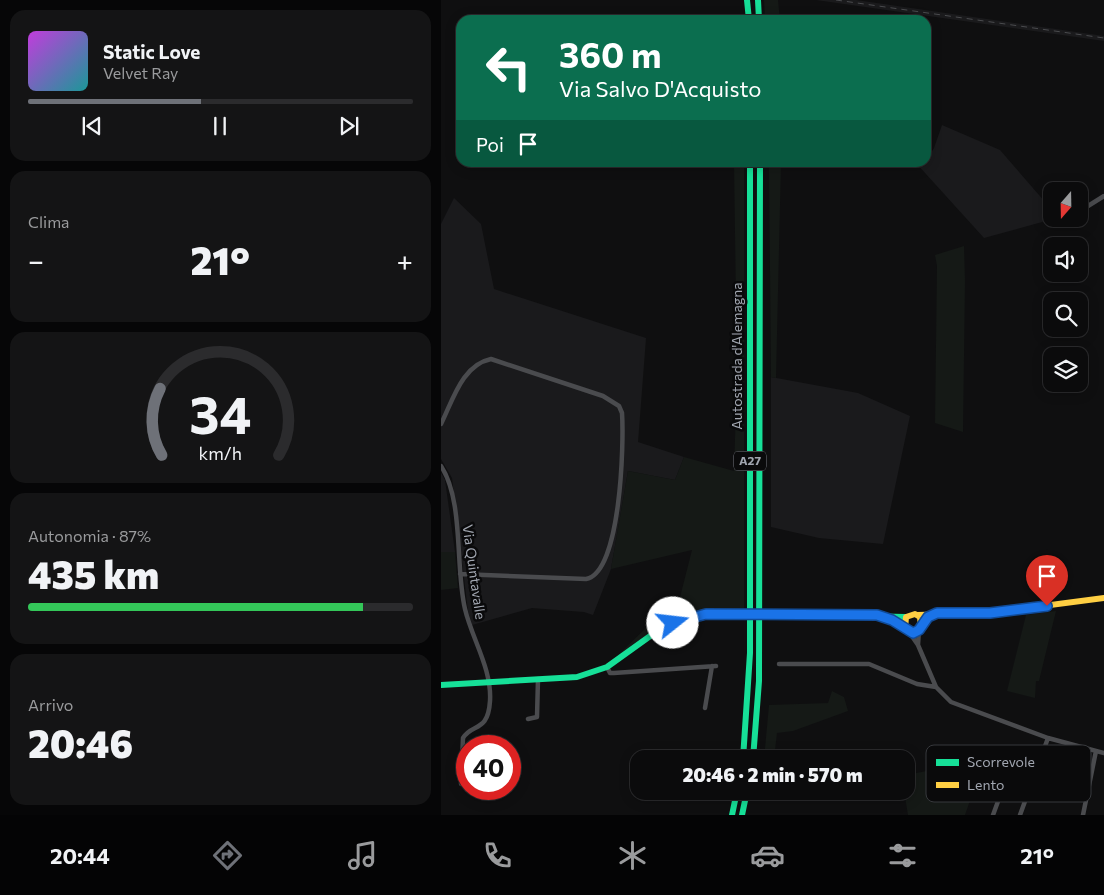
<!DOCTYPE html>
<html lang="it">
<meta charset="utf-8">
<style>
:root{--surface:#0b0b0c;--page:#141415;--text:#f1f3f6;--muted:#9a9b9d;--line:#2b2b2d;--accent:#6e7178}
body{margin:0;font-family:Commissioner,sans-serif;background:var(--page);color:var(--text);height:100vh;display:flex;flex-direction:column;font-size:19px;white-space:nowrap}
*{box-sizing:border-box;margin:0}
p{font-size:16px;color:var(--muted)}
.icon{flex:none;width:28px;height:28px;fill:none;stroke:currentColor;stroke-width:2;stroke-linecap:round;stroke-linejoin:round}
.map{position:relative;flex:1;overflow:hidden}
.drawer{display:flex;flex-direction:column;gap:10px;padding:10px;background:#060607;width:441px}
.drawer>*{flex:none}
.guide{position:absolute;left:15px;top:15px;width:475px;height:152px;border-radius:15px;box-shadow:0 2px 12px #0003,0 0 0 1px var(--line);background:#0b6e4f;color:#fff;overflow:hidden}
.needle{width:32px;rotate:200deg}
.controls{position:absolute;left:602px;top:182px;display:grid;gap:10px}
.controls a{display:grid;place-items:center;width:45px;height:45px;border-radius:10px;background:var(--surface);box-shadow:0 2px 12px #0003,0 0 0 1px var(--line);font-size:25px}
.speed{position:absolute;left:15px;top:735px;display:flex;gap:10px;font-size:25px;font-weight:700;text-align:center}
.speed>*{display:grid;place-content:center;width:65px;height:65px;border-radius:50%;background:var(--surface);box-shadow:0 2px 12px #0003,0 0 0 1px var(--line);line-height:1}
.speed .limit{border:8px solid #d22;background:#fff;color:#111}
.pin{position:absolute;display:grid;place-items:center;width:42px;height:42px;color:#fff;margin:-51px -21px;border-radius:50% 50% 50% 0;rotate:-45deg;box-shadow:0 0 5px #0007}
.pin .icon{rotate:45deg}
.me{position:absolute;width:55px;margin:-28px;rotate:74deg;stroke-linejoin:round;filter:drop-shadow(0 0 4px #0008)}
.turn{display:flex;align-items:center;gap:18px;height:105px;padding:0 20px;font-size:22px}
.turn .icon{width:65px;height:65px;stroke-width:2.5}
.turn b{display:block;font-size:35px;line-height:42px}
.then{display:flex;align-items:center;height:48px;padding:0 20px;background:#0003;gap:10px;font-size:19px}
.big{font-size:38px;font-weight:800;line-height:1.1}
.drawer .tile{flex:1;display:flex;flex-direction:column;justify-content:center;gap:8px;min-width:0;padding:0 18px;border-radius:15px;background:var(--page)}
.drawer .dial{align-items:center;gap:0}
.dial svg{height:130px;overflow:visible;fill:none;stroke:var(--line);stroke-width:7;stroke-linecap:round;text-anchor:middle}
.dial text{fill:var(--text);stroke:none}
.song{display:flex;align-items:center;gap:15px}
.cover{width:60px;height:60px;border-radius:8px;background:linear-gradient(135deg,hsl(290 70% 55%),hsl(180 70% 35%))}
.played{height:5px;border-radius:2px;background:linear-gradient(90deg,var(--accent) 45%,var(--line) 45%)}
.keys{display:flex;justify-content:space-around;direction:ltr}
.heat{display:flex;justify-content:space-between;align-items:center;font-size:28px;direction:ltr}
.charge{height:8px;border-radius:4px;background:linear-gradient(90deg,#34c759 87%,var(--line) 0)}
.trip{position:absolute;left:189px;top:750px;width:285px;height:50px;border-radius:15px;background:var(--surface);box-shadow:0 2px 12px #0003,0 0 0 1px var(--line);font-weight:800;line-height:50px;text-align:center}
.dock{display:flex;height:80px;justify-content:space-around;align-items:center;background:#040405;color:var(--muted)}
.dock .icon{width:35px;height:35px}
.dock .selected{color:var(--accent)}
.dock b{font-size:22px;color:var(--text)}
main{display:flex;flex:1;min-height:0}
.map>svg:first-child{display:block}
.built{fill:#1a1a1c}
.green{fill:#151916}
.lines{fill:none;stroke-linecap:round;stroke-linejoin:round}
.street{stroke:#4a4b4e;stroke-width:4.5}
.fast{stroke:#16e098;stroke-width:6}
.slow{stroke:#ffcf43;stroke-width:6}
.rail{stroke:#4a4b4e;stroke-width:1;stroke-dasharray:6 5;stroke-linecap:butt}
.fast-bridge{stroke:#16e098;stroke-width:6}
.route-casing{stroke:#114b97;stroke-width:12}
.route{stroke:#1a73e8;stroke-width:9}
.labels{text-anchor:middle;stroke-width:5;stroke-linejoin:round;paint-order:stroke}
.shield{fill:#0a0a0b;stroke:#74777e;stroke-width:1}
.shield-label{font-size:12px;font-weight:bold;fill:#a1a6b0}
.street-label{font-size:14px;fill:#a1a6b0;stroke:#0a0a0b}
.key{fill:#0a0a0b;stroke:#37393d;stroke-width:1}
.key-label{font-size:14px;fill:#a1a6b0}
</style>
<main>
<section class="drawer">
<div class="tile">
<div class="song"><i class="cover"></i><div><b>Static Love</b><p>Velvet Ray</p></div></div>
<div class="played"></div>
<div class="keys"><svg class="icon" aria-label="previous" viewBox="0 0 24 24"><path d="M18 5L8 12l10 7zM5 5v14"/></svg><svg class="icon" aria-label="pause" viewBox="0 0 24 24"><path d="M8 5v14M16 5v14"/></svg><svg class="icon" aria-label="next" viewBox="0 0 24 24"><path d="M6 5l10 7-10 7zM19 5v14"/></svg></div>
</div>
<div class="tile"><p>Clima</p>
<div class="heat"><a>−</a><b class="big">21°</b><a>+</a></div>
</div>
<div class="tile dial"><svg viewBox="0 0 100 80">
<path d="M14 69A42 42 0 1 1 86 69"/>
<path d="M14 69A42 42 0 0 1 13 28" stroke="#6e7178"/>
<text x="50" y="56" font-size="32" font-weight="700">34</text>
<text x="50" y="72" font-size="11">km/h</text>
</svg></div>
<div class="tile"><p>Autonomia · 87%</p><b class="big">435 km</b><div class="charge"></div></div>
<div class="tile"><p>Arrivo</p><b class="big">20:46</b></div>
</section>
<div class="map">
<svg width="663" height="815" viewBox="0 0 663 815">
<rect width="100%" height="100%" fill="#0f0f10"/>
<path class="built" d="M375,0H415L663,36V41Z
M501,125L559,150L611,210L612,219L543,238L475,163L485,162V150L490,153L493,148Z
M13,198L40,224L53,289L205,338L197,442L243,457L234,480L187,471L170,569L152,615L143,612L91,608L31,625L27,611L11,478L0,459V224Z
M330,377L417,393L469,416L442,544L378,538L330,527Z
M0,473L4,480L14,552H0Z"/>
<path class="green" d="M323,0H337L339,20H324Z
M293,163H303V610L262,611L230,621L170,662L206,627L236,609L251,550L170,569L187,471L234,480L243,457L293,471L296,374Z
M328,163H340L335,378L330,377Z
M523,246L524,281L522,432L494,423L496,266L494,255Z
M0,552H14L17,588L0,590Z
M615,611L598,681H595L594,698L566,691L585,615Z
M391,691L403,697L407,711L352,731L336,733L333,759H323L328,705L387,703Z
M511,751L533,763L527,784L533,789L524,815H467L463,791H465V775L496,769Z"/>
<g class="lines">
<path class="street" d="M639,211L663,196
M0,424C12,400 21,365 50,359L162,396L178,406L181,413C183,443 180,573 145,579L19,574
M0,466C23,501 14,567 24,609C31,639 51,669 49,701C47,733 31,723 22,738L20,784
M468,632L477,645L478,630
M477,645L495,687L510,702L607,738L663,753
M338,664H428L476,684L495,687
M166,667L169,673H173L275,666
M264,708L271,666
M87,719L96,717L97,679
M534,777L550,783L588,789
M552,815L563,785
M579,815L607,738
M642,815L655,751"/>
<path class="fast" d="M306,0L308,20
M317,0L318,20
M333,614L465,617
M0,685L136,677L166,667L212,634L232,623L265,614H292
M302,759L309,653V162
M312,759L318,681L319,162
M291,815L296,791
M301,815L306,791"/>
<path class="slow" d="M476,615L549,613L663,598
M444,617C454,621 462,628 471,633L480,627L479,617L474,614L465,617L464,629"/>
<path class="rail" d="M395,0L663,38"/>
<path class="fast-bridge" d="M292,614H333"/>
</g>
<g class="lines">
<defs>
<path id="route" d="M232,623L265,614L436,615L451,620L472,633L478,630L487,617L496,613H549L606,606"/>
</defs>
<use href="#route" class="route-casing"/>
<use href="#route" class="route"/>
</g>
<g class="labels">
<rect class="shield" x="293" y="451.5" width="32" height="19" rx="4"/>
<g class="shield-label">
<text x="309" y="465">A27</text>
</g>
<g class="street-label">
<text transform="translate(296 356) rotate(-90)" y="5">Autostrada d'Alemagna</text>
<text transform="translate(33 572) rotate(82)" y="5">Via Quintavalle</text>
</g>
</g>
<rect x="485" y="745" width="165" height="57" rx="8" class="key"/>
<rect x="495" y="759" width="23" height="7" fill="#16e098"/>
<rect x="495" y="782" width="23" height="6" fill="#ffcf43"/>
<g class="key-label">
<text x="526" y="767">Scorrevole</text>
<text x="526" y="790">Lento</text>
</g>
</svg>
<div class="controls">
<a><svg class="needle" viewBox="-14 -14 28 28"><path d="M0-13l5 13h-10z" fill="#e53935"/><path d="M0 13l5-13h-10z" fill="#9a9b9d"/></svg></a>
<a><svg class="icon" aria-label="sound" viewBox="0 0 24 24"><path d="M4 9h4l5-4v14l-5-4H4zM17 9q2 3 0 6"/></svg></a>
<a><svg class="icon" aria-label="search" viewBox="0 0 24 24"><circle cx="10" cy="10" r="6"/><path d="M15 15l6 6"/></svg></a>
<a><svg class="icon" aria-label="layers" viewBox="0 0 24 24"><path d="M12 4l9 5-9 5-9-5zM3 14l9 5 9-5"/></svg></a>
</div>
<div class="speed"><div class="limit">40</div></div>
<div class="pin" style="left:606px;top:606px;background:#d93025"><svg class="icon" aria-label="arrive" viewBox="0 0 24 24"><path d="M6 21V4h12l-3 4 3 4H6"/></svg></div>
<svg class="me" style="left:232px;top:623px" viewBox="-20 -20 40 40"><circle r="19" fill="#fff"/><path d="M0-13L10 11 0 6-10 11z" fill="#1a73e8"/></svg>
<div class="trip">20:46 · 2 min · 570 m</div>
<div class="guide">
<div class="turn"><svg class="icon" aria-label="left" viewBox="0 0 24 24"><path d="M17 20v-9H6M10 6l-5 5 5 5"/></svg><div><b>360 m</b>Via Salvo D'Acquisto</div></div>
<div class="then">Poi<svg class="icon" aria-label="arrive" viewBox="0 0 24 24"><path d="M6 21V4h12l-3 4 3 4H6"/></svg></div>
</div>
</div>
</main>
<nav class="dock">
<b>20:44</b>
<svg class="icon selected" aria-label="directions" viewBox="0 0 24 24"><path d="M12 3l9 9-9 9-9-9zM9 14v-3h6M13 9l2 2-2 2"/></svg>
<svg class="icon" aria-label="music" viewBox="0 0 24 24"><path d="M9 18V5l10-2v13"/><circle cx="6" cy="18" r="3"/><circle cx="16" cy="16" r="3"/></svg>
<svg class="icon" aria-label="phone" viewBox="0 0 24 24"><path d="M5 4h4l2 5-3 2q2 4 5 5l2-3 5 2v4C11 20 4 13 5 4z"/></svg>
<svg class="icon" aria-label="climate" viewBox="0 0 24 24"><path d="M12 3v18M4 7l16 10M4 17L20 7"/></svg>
<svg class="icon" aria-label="car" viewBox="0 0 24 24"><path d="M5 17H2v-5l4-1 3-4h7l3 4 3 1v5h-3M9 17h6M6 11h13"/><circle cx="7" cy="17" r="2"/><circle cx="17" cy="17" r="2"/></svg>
<svg class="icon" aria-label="filters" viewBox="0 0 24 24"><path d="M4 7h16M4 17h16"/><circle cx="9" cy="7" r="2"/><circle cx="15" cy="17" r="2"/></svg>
<b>21°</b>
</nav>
